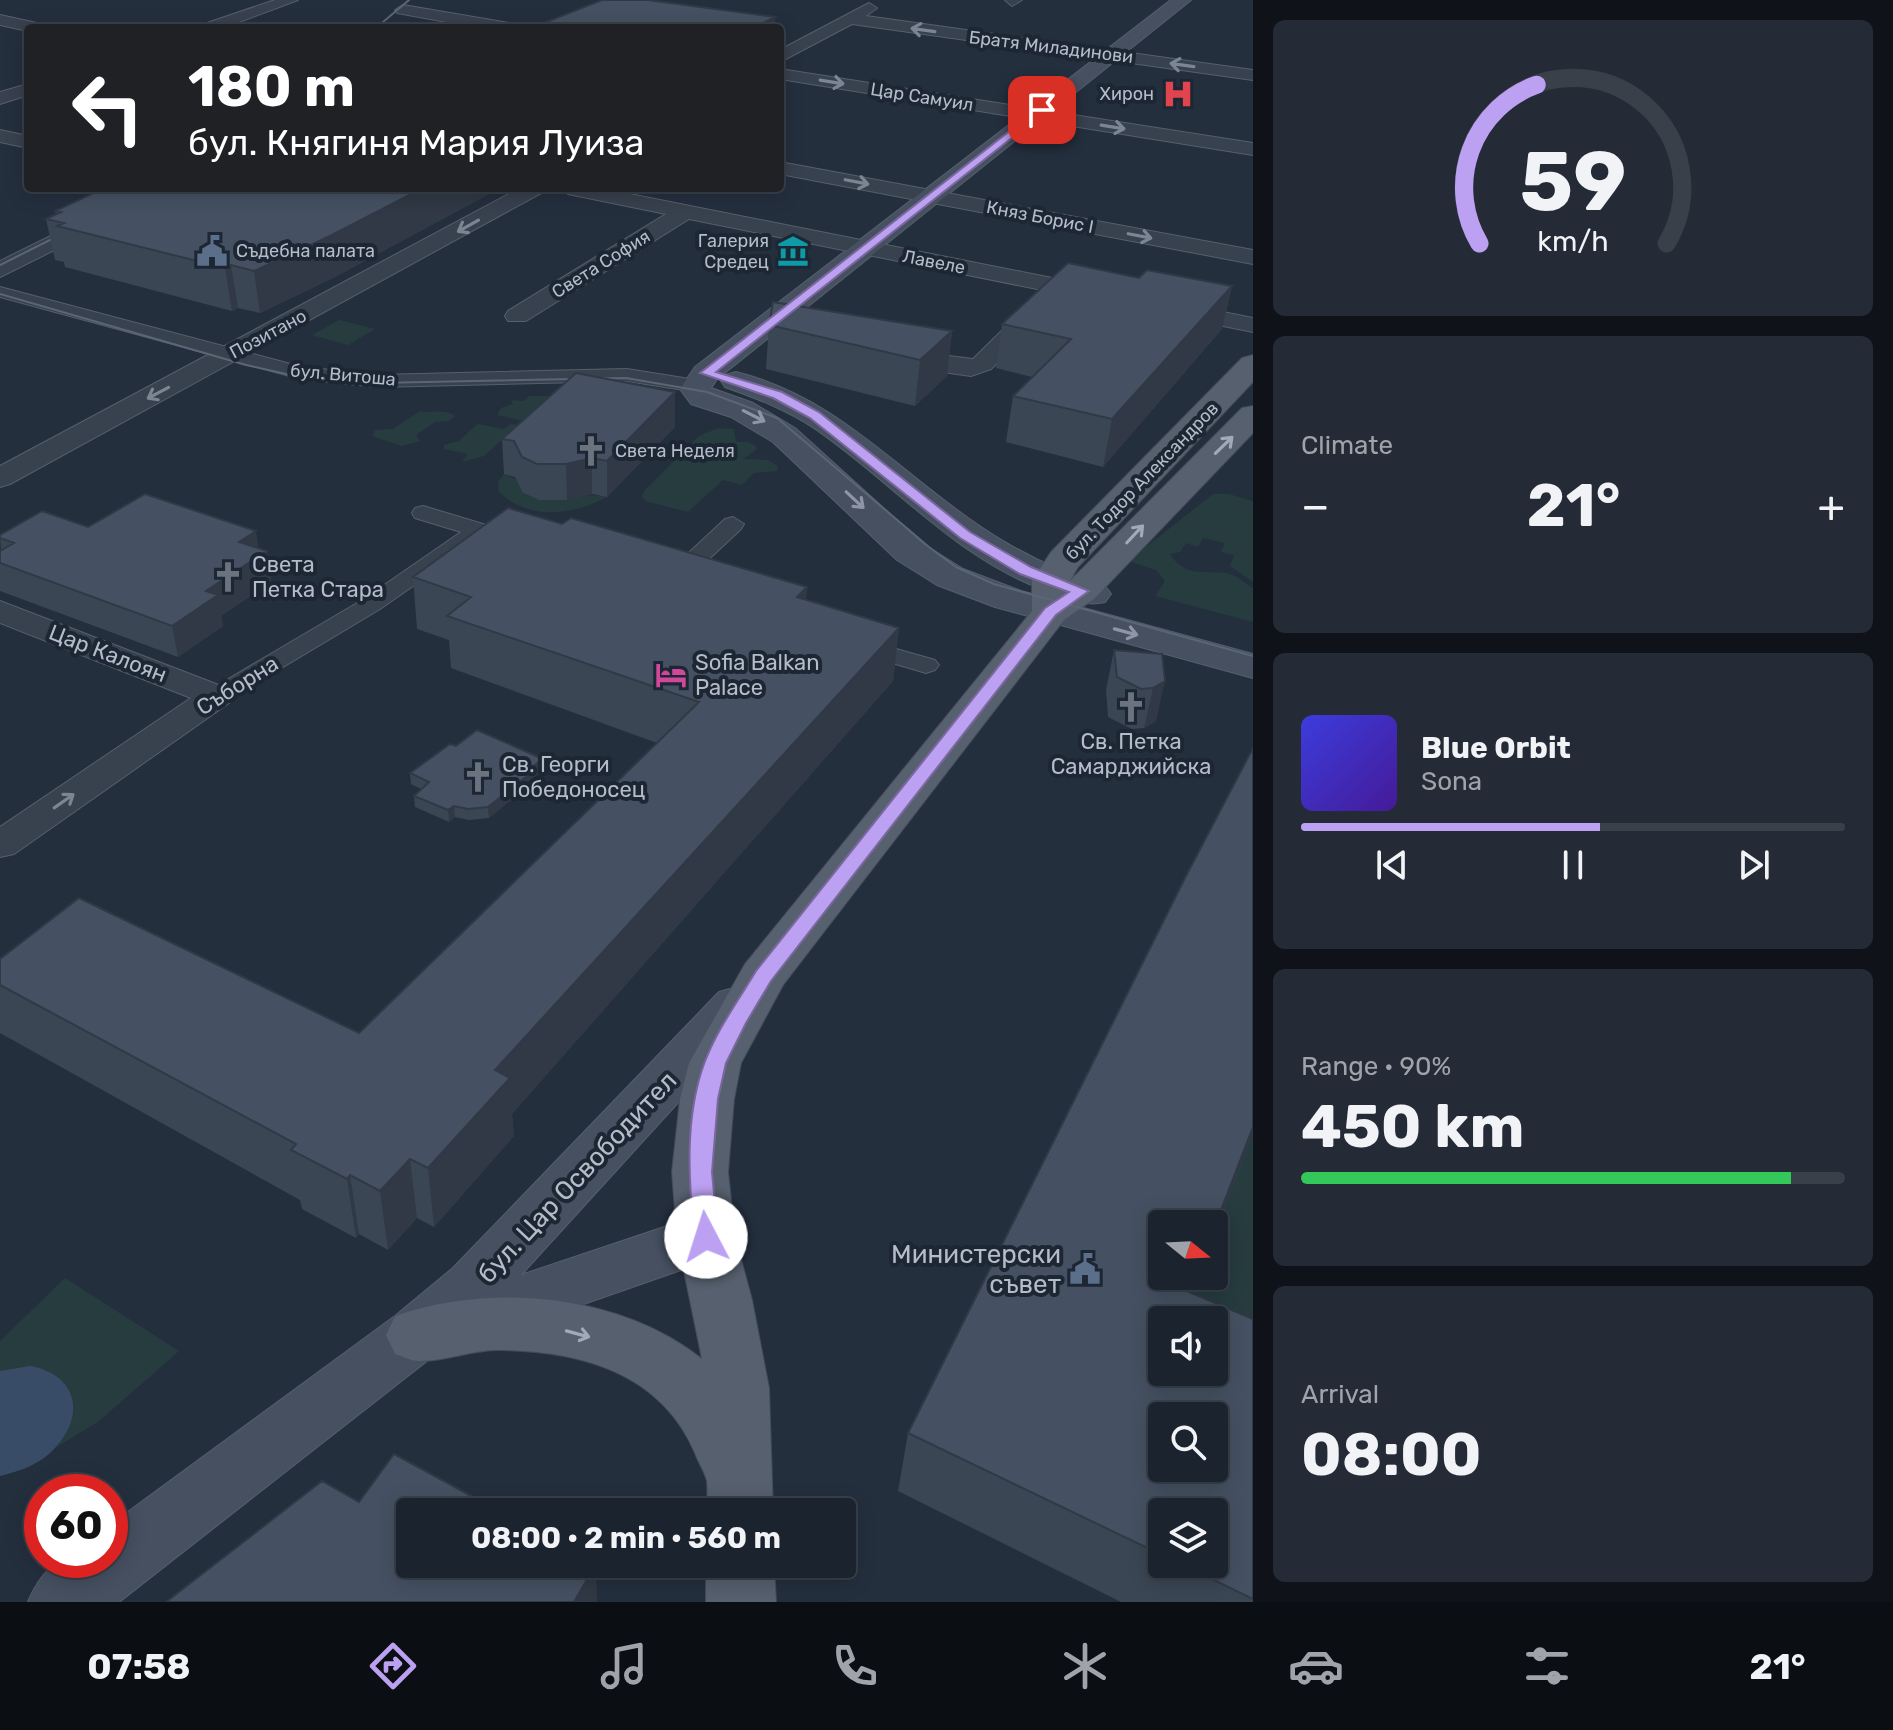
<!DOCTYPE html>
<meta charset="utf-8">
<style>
:root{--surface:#1b232e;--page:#242b36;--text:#f1f3f6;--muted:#a0a4aa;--line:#39404a;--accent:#bca0f2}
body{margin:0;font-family:Rubik,sans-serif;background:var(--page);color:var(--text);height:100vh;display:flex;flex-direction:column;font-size:30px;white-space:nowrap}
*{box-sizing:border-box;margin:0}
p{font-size:26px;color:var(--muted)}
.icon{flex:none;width:44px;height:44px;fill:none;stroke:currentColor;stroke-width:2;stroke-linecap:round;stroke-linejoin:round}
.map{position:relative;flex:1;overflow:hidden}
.panel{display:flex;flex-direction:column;gap:20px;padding:20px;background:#0f1319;width:640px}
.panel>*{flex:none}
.hud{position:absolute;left:24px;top:24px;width:760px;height:168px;border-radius:8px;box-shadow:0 4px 20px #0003,0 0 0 2px var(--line);background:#202124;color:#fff;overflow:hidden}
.needle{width:52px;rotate:108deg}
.buttons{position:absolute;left:1148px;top:1210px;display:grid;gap:16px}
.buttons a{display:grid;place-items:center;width:80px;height:80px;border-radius:8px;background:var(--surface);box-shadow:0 4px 20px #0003,0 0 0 2px var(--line);font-size:40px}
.speed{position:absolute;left:24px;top:1474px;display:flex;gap:16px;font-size:40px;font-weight:700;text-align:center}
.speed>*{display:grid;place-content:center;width:104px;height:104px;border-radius:50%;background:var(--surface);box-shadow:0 4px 20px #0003,0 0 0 2px var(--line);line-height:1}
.speed .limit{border:12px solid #d22;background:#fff;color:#111}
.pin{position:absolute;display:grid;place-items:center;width:68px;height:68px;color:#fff;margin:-34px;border-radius:16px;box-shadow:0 4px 12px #0006}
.me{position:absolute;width:88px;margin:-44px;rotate:355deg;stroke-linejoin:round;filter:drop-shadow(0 0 6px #0008)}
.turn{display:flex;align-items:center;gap:28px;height:168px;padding:0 32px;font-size:36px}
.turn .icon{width:104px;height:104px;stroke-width:2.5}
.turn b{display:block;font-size:56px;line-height:68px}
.big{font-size:60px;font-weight:700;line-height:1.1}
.panel .card{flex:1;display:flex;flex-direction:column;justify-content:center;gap:12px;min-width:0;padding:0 28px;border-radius:12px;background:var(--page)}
.panel .dial{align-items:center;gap:0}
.dial svg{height:208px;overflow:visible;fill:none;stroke:var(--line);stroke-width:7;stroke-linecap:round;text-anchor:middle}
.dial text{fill:var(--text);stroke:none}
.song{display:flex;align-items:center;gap:24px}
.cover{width:96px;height:96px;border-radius:12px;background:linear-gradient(135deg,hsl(240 70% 55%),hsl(260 70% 35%))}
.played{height:8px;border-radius:4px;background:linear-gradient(90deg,var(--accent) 55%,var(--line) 55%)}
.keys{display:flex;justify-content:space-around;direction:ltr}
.heat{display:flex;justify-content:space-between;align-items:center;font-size:44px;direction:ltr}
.charge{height:12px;border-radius:6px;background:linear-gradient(90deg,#34c759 90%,var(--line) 0)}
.trip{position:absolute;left:396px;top:1498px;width:460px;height:80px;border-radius:8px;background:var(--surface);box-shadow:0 4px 20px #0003,0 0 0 2px var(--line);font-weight:700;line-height:80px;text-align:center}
.menu{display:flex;height:128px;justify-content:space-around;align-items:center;background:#0b0e12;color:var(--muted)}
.menu .icon{width:56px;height:56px}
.menu .current{color:var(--accent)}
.menu b{font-size:36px;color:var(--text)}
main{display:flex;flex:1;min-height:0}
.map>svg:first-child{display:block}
.green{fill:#263c3f}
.water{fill:#394c67}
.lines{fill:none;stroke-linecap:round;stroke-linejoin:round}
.pedestrian-casing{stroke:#565f6c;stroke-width:2}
.minor-casing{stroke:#565f6c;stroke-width:2}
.secondary-casing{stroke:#565f6c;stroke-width:2}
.primary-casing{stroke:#414a57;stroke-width:2}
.pedestrian{fill:#38414e;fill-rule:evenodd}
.minor{fill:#38414e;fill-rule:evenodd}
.secondary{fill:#465061;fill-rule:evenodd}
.primary{fill:#56606e;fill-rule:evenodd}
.tram{stroke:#5a6575;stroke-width:2}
.wall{fill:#3b4654;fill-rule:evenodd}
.shaded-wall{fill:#303945}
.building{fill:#455162;stroke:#303945;stroke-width:2;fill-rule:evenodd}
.oneway{stroke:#7c8592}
.oneway2{stroke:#8e96a5}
.oneway3{stroke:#a1aab7}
.route{fill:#bca0f2;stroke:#7a689d;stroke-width:2}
.labels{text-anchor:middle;stroke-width:8;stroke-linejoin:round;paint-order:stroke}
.far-street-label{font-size:18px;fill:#b4bcc9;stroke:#1d2633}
.far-poi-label{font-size:18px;fill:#b4bcc9;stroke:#1d2633;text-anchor:end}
.poi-label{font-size:22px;fill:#b4bcc9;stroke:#1d2633;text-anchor:start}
.street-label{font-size:22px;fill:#b4bcc9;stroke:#1d2633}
.near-street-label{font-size:26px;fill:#b4bcc9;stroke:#1d2633}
.near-poi-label{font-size:26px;fill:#b4bcc9;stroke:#1d2633;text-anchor:end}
</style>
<main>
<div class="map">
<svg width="1253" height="1602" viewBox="0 0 1253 1602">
<rect width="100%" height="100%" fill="#242f3e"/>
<path class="green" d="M339,320L375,329L348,345L312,335Z
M529,396H554L524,421L497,415L501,408L513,404L511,400L524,401Z
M420,411C432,414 445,408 455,416L449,421L435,422L416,435L420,441L402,446L372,436L375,430L393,429Z
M477,424L504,429L511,424L519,425L484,456L462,462L468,454L444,449V445L459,441Z
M718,428L734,429L736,442H748L756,446V450L743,459L768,460L778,466L777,471L754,473L742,485L723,480L688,512L645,501L642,496L645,490L699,436Z
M504,474L521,481L523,493C552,510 579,490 607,497C574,515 528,521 499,492L498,482Z
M1213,494H1229L1253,501V582L1230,566L1234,555L1221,552L1225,543L1203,538L1198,547L1186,543L1180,552L1170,554C1188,581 1208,568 1230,574C1237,576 1246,584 1253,588V622L1155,596L1165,581L1156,570L1128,561Z
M1253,1135V1387L1214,1320H1182L1199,1276H1214V1237Z
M65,1278L179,1351L98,1422L55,1448L68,1430L0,1371V1341Z"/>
<path class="water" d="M30,1366C76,1374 87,1414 55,1448C41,1464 20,1471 0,1476V1371Z"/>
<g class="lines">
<defs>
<path id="pedestrian" d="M0,287L302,367L378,375L627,369L696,380L706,386L696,392L627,381L378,387L301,379L0,297Z
M423,506L523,536L526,541L523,546L515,548L482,538L380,609L226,701H208L204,696L208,691L364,599L461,532L415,518L412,513L415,508Z
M733,517L744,524L741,529L680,586H664L660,581L664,576L725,519Z
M861,639L935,660L939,665L935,670L926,673L852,651L849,646L852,641Z"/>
<path id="minor" d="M275,0H298L223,28H199L201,25Z
M1005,0H1022L1012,6Z
M869,3L877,8L866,16L1253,70V80L852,24L780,62V50Z
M403,5L509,23L517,28H480L397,13L395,10Z
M0,15L46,25L48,28H28V31L0,25Z
M780,69L1253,143V155L780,79Z
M28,84V95L0,104V92Z
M0,130L28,136V148L0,142Z
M780,162L1253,250V264L780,174Z
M148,188H174L171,192L0,277V261Z
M520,188H546L543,192L10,484L0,487V466Z
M558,188H600L1097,287L1105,289L1109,294L1105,299L1097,301L689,219L526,321H508L505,316L508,311L666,214L568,194Z
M1173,302L1253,318V332L1164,314L1161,309L1164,304Z
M1035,305L1044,307L1047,312L1044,317L991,369L971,376L900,366L891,363L887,358L891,353L900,350L973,359L1026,307Z
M0,601L229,689L235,696L229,703L14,854L0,857V827L191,698L0,623Z"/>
<path id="secondary" d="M1171,0H1191L717,379L711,388L753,403L795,428L923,544L963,569L1021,591L1253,654V678L995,607L937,585L897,560L773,442L731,417L691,404L680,389L695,367Z
M736,372C832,396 890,463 968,518C1011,549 1055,571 1105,586L1111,594L1105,602C1088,606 1075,601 1058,595C960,564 896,484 814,428C787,410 756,398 725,387L721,381L725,375Z
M737,987L755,992L762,1005L755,1018L521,1275L706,1213L727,1220L735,1237L727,1254L469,1344L455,1339L119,1602H28C48,1555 64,1560 110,1560V1525L395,1316L453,1268L719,992Z"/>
<path id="primary" d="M1253,355V382L1078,567L1069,582L1242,408L1253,406V433L1094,599L1064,620L783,985L741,1063L734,1099L728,1172L735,1237L752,1300L769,1388L773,1512H707C707,1502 708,1491 707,1481C705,1472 698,1462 695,1453C661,1372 578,1350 497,1350C471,1350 444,1362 418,1361C411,1361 402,1356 395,1354L386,1335L395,1316C491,1282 621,1294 702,1359L677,1237L672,1172L680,1099L689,1063L745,964L1032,611V581L1051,552L1242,358Z
M706,1564H774L776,1602H706Z"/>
</defs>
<use href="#pedestrian" class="pedestrian-casing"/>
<use href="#minor" class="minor-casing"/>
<use href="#secondary" class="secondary-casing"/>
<use href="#primary" class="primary-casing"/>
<use href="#pedestrian" class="pedestrian"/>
<use href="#minor" class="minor"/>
<use href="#secondary" class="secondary"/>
<use href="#primary" class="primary"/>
<path class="tram" d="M376,28L409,0
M0,265L72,229
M0,294L246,365L295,376L377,383L626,378L707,392L777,418L929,547L956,567L994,584L1253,656"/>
</g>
<path class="wall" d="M546,22L775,28H547Z
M104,188H500L335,277L260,313L238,308L232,311L65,267L64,262L55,260L46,219L56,214L55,211Z
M1139,278L1232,286L1222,329L1103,467L1006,442L1013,396L1032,377L996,368L1002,324Z
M769,325L952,331L947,376L915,406L766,369Z
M675,427L607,497L592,494L567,500H539L523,493L515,477L504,474L502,439Z
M562,524L807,587L806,599L899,628L893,681L512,1114L514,1136L434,1227L417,1218L388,1250L359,1234L356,1238L302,1209L300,1200L0,1033V959L359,1033L657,743L451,668L449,640L417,629L413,577Z
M0,535L259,549L267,551L271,582L221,616L223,626L178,657L0,591V551L1,550Z
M1114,650L1162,654L1156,721L1144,728L1132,729L1108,717L1106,690Z
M456,746L543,770L527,782V787L489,818L469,820L455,817L449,822L415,807L414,796L421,789L411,784L410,773Z
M1253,1135L1214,1237V1224L1162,1276H1199L1192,1293L1253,1319V1602H1121L898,1491L908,1433ZM1162,1512L1214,1564H1162Z"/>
<path class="shaded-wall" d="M775,17V28H753Z
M423,188H500L335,277L260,313L254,271Z
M231,265L238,308L232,311L225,268Z
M1232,286L1222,329L1103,467L1112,419Z
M952,331L947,376L915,406L920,360Z
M675,392V427L607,497V461Z
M592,458V494L567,500L566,464Z
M256,531L260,556L267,551L271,582L221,616L223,626L178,657L172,626L206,591L239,542Z
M807,587L803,639L797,597Z
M899,628L893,681L512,1114L514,1136L434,1227L428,1168L495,1070Z
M1165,681L1156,721L1144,728L1153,688Z
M543,759V770L527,782V787L489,818L488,807L523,774Z
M454,806L455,817L449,822L448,810Z
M1253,1127V1135L1214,1237V1228Z
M410,1159L417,1218L388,1250L380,1191Z
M350,1175L359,1234L356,1238L347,1179Z
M1196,1276H1199L1182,1320L1189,1292Z
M596,1564L597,1602H574Z"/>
<path class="building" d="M602,0H648L775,17L753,28H582L546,22Z
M104,188H423L330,236L254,271L231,265L225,268L57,226L64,223L46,219L61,212L55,211Z
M1068,263L1139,278L1147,270L1232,286L1112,419L1013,396L1071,339L1002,324Z
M773,302L952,331L920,360L769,325Z
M576,373L675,392L607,461L592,458L566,464H537L522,457L514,441L502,439Z
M145,494L256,531L239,542L267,551L206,591L218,595L172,626L0,563V551L14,543L0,538V535L42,511L88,527Z
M508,508L562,524L571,518L807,587L797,597L899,628L495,1070L510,1078L428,1168L410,1159L380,1191L350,1175L347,1179L291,1150L296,1144L0,985V959L79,898L359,1033L699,702L447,616L471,597L413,577Z
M1114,650L1162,654L1165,681L1153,688L1141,689L1117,677Z
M477,730L543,759L523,774L527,776L488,807L468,809L454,806L448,810L414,796L429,782L410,773L450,744L456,746Z
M1253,748V1127L1214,1228V1224H1162V1276H1196L1189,1292L1253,1319V1599L1181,1564H1214V1512H1162V1555L908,1433L1186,876ZM1162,1320H1214V1372H1162ZM1162,1416H1214V1468H1162Z
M394,1454L501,1512H410V1564H596L574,1602H166L322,1481L359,1502Z"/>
<defs><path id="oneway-shaft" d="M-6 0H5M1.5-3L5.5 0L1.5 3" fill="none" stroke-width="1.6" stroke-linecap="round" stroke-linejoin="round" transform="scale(2)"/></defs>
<g class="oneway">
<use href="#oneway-shaft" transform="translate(923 30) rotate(-172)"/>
<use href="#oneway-shaft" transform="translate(1182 65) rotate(-172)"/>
<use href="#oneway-shaft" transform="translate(832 82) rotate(9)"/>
<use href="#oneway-shaft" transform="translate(1113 127) rotate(9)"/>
<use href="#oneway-shaft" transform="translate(857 182) rotate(11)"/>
<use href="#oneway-shaft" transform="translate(468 226) rotate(151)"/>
<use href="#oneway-shaft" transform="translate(1140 236) rotate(11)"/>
<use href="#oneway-shaft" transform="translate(158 393) rotate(152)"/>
<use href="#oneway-shaft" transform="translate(64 801) rotate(-35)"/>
</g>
<g class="oneway2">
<use href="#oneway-shaft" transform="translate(754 416) rotate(27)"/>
<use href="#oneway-shaft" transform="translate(855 500) rotate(43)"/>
<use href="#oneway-shaft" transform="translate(1126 632) rotate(15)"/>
</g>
<g class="oneway3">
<use href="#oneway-shaft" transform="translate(1224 445) rotate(-44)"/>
<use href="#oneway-shaft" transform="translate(1135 534) rotate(-47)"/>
<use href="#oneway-shaft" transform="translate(578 1334) rotate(15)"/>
</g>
<path class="route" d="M1039,108L1047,110L716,372L782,392L819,412L970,532L1031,567L1089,591L1056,615L771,981L746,1023L726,1063L718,1099L712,1172L718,1237L715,1244L706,1247L698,1244L694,1237C689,1181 684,1119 704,1064C716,1031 738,1001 756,971L1045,608L1069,592L1020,574L960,538L810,418L773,398L700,373Z"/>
<defs>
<symbol id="hospital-bare" viewBox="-9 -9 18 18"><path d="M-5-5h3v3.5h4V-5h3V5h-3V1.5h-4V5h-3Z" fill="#e0444e" stroke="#1d2633" stroke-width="2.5" paint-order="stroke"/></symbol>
<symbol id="civic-bare" viewBox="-9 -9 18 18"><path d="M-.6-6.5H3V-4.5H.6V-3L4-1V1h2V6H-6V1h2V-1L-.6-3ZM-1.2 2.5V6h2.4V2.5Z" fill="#5c6f8a" stroke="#1d2633" stroke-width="2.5" paint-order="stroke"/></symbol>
<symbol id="museum-bare" viewBox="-9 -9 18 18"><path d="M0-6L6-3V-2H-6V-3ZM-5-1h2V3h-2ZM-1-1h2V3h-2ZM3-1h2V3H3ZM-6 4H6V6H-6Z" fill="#0f9aa8" stroke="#1d2633" stroke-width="2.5" paint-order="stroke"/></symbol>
<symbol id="church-bare" viewBox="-9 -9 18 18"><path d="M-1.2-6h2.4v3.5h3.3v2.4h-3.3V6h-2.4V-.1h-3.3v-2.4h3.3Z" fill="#6b7280" stroke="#1d2633" stroke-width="2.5" paint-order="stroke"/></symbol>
<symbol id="hotel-bare" viewBox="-9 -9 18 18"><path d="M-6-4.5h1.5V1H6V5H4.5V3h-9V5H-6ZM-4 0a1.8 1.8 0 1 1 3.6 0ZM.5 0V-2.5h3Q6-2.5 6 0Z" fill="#d1479c" stroke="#1d2633" stroke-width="2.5" paint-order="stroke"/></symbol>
</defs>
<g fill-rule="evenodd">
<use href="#hospital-bare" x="1156" y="72" width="44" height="44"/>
<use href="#civic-bare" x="190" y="229" width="44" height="44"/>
<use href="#museum-bare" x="771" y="229" width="44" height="44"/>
<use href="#church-bare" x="569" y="429" width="44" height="44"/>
<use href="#church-bare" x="206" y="555" width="44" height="44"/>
<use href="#hotel-bare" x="649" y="653" width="44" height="44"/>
<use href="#church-bare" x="1109" y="685" width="44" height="44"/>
<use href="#church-bare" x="456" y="755" width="44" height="44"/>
<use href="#civic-bare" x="1063" y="1247" width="44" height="44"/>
</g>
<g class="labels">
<g class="far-street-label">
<text transform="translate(1051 47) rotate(7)" y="6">Братя Миладинови</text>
<text transform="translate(922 97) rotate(9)" y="6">Цар Самуил</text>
<text transform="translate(1040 217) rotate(11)" y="6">Княз Борис I</text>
<text transform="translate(934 262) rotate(11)" y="6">Лавеле</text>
<text transform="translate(601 264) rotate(-32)" y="6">Света София</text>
<text transform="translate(268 334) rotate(-28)" y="6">Позитано</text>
<text transform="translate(343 375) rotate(5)" y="6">бул. Витоша</text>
<text transform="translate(1142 481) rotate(-46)" y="6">бул. Тодор Александров</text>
</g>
<g class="far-poi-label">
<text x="1154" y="100">Хирон</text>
<text x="769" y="247">Галерия<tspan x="769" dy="21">Средец</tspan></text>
<text x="236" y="257" text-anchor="start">Съдебна палата</text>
<text x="615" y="457" text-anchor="start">Света Неделя</text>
</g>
<g class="poi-label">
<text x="252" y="572">Света<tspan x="252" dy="25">Петка Стара</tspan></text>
<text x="695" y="670">Sofia Balkan<tspan x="695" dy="25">Palace</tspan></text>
<text x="1131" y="749" text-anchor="middle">Св. Петка<tspan x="1131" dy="25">Самарджийска</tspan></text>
<text x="502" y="772">Св. Георги<tspan x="502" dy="25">Победоносец</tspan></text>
</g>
<g class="street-label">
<text transform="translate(108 653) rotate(21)" y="8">Цар Калоян</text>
<text transform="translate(237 685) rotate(-32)" y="8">Съборна</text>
</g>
<g class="near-street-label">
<text transform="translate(577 1177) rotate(-47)" y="9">бул. Цар Освободител</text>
</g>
<g class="near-poi-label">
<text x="1061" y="1263">Министерски<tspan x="1061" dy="30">съвет</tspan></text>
</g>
</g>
</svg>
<div class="buttons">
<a><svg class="needle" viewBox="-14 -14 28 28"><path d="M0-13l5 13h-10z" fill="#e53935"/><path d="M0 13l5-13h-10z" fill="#a0a4aa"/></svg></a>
<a><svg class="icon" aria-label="sound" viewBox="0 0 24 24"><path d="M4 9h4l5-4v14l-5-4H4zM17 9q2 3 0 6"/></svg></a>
<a><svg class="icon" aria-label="search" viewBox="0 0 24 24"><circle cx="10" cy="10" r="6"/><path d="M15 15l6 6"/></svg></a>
<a><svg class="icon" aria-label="layers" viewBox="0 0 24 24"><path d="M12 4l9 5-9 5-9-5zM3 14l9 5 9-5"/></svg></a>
</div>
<div class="speed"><div class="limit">60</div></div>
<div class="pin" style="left:1042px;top:110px;background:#d93025"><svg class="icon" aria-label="arrive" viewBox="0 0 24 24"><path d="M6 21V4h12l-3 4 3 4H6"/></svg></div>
<svg class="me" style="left:706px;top:1237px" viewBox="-20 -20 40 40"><circle r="19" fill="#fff"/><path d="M0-13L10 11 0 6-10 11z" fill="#bca0f2"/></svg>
<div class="trip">08:00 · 2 min · 560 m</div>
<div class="hud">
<div class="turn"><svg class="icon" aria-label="left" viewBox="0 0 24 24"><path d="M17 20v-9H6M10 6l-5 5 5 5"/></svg><div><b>180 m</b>бул. Княгиня Мария Луиза</div></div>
</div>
</div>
<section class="panel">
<div class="card dial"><svg viewBox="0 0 100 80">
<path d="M14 69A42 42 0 1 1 86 69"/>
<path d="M14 69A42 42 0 0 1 36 8" stroke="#bca0f2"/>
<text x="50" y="56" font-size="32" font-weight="700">59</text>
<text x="50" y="72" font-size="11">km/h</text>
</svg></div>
<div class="card"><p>Climate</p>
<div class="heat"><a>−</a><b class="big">21°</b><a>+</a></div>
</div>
<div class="card">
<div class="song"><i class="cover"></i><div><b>Blue Orbit</b><p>Sona</p></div></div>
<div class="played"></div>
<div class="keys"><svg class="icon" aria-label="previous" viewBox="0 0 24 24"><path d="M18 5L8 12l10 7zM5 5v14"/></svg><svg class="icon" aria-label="pause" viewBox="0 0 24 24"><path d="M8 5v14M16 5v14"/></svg><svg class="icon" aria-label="next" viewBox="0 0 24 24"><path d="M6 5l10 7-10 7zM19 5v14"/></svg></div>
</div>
<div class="card"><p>Range · 90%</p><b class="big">450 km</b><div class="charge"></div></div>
<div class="card"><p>Arrival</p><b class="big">08:00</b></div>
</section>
</main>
<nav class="menu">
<b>07:58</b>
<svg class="icon current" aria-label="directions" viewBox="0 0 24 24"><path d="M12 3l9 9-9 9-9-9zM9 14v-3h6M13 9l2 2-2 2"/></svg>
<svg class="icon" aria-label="music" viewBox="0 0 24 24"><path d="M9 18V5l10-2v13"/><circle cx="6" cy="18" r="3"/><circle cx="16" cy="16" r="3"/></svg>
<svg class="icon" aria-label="phone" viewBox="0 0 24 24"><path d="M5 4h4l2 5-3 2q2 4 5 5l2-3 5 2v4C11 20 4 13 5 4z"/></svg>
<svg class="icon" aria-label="climate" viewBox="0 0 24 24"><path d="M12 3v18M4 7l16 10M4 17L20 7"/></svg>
<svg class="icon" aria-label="car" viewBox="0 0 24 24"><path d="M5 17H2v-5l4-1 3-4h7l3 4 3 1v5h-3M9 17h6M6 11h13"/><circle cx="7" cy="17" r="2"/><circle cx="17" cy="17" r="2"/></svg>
<svg class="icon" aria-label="filters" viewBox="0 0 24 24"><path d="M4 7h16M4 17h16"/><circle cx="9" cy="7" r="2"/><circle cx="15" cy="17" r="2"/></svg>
<b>21°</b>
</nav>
